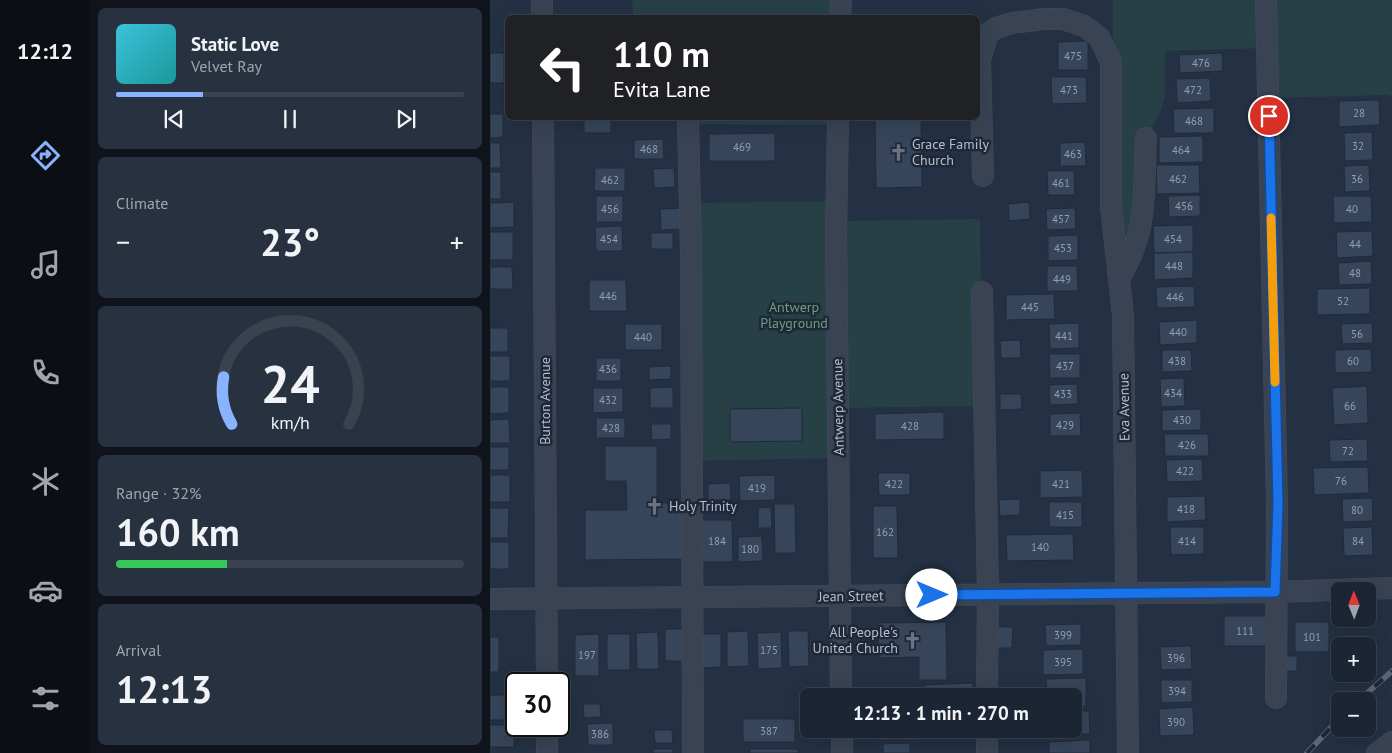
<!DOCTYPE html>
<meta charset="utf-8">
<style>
:root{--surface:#1b2533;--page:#28313f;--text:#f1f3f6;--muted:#a0a5ac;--line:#39424e;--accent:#89b3ff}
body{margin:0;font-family:"PT Sans",sans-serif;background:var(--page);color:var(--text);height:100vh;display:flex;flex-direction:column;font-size:19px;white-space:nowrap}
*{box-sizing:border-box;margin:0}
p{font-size:16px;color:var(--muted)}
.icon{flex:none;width:28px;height:28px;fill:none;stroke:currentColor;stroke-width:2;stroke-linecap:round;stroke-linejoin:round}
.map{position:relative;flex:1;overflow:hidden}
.side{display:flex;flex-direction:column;gap:8px;padding:8px;background:#0f141c;width:400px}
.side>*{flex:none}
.banner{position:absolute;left:15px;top:15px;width:475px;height:105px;border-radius:8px;box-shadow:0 5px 20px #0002,0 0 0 1px var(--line);background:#202124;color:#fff;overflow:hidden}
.needle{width:32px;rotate:359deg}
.fabs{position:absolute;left:841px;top:582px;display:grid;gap:10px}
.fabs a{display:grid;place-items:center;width:45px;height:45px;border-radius:8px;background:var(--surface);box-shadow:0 5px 20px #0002,0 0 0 1px var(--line);font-size:25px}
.speed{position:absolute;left:15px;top:672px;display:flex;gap:10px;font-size:25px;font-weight:700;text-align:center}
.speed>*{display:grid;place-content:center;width:65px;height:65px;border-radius:50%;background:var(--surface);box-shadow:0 5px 20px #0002,0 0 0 1px var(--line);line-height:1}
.speed .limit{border:2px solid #111;border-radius:8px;background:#fff;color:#111}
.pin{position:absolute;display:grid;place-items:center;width:42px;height:42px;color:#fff;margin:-21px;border:2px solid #fff;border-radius:50%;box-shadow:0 1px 5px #0007}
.me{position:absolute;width:55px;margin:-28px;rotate:90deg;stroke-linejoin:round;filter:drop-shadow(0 0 4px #0008)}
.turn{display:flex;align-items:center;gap:18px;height:105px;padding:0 25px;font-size:22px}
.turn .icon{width:65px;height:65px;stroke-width:2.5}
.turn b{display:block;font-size:35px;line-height:42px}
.big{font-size:38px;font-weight:700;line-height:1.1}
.side .tile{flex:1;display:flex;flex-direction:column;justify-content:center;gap:8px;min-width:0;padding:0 18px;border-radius:8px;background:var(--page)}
.side .dial{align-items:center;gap:0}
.dial svg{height:130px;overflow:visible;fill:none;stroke:var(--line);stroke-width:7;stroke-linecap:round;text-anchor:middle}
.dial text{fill:var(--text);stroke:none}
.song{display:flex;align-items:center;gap:15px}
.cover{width:60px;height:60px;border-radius:8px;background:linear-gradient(135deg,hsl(190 70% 55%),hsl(180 70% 35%))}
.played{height:5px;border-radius:2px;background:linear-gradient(90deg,var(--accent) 25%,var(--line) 25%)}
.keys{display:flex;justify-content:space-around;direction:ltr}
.heat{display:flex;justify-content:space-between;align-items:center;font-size:28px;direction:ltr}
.charge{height:8px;border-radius:4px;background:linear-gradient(90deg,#34c759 32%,var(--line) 0)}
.trip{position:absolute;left:310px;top:688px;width:282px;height:50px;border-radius:8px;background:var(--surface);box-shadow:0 5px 20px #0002,0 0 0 1px var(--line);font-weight:700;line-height:50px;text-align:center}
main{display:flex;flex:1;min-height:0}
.tab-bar{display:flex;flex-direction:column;width:90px;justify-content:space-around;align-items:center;background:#0b0f14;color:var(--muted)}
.tab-bar .icon{width:35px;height:35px}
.tab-bar .on{color:var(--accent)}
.tab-bar b{font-size:22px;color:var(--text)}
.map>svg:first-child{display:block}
.green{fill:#274045}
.building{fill:#36455a;stroke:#202a3a}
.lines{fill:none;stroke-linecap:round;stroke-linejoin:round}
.minor-casing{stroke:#434c5c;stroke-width:22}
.minor{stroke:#394353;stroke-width:21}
.rail-casing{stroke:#5b677a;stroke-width:5.5}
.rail{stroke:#1e2838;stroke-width:4;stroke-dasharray:11;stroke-linecap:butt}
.route-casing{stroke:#114b97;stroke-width:12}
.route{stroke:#1a73e8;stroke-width:9}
.slow{stroke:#f59e0b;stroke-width:9}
.labels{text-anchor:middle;stroke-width:5;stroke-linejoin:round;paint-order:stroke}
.number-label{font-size:11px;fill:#949eae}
.poi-label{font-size:14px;fill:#b6becd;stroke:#1e2838;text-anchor:start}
.park-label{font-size:14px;fill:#6c9f79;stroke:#1e2838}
.street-label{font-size:14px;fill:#b6becd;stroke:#1e2838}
</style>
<main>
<nav class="tab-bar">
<b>12:12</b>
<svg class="icon on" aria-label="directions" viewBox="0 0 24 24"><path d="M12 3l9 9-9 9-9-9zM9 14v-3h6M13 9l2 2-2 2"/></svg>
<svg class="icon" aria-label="music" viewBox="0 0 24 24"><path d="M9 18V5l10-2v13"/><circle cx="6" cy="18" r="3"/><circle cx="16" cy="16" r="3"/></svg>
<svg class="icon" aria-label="phone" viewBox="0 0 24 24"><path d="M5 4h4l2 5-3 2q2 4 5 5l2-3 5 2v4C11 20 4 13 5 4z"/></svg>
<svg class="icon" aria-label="climate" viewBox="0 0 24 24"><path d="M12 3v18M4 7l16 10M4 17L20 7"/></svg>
<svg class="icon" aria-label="car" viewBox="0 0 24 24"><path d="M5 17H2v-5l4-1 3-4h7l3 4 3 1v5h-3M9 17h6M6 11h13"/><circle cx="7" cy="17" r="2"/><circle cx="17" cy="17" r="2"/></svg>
<svg class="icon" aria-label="filters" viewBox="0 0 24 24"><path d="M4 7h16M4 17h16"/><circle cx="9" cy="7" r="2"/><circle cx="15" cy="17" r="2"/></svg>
</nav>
<section class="side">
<div class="tile">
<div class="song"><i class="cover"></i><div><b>Static Love</b><p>Velvet Ray</p></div></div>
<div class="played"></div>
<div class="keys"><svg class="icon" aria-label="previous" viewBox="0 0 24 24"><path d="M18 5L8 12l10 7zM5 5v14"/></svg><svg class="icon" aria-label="pause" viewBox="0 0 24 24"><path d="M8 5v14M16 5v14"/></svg><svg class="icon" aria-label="next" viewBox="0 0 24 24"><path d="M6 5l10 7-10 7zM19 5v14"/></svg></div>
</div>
<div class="tile"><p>Climate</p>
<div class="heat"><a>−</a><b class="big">23°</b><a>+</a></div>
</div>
<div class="tile dial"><svg viewBox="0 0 100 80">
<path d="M14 69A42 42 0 1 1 86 69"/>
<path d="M14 69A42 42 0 0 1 9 40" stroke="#89b3ff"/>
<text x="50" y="56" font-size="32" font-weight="700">24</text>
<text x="50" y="72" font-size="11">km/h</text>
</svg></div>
<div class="tile"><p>Range · 32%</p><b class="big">160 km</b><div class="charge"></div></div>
<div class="tile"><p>Arrival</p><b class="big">12:13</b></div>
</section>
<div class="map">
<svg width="902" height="753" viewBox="0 0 902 753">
<rect width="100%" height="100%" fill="#243144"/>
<path class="green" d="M142,0H349V17H144Z
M623,0H902V97L898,95L779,98L778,48L675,51V96L671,110L657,138L643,261L622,207Z
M200,118H346V125L200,124Z
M345,201V221L490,219L493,406L347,408V458L202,461V203Z"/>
<path class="building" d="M598,41V70H568V42Z
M0,53H14V83H0Z
M732,53L733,71L690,73L689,55Z
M561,77H596L597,103L562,104Z
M720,78L721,101L687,103L686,79Z
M889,100L890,125L849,127V101Z
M724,108V133H684L683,109Z
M0,114H13V137L0,138Z
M94,118H121V133H94Z
M385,118H431L432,187L386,188Z
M882,132L883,160L855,161L854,133Z
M285,133V161H219V134Z
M713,136V162L669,163V137Z
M173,139L174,159H144V140Z
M595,142L596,166H570V143Z
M0,143H10L11,168H0Z
M666,165H709L710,193L667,194Z
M879,165L880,191L855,192L854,166Z
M105,168H135V191H104Z
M184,168L185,187L164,188L163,169Z
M557,171H584L585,195H558Z
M0,172H11V199H0Z
M710,195V216L679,217L678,196Z
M106,196H133V222H106Z
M843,196H881L882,222L844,223Z
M24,202V227L0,228V203Z
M539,202L540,219L519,221L518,204Z
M193,208L194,229L171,230L170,209Z
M585,208L586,229L557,230L556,209Z
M703,225V252L664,253L663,226Z
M132,226L133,251H106L105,227Z
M882,231L883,256L847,258L846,232Z
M0,232H23V260H0Z
M161,233H183V249H161Z
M588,235V260L558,261V236Z
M703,252V278L664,280V253Z
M881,261L882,284L849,285L848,263Z
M557,266H587L588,291H557Z
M0,267H22L23,289H0Z
M99,280H136L137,311H99Z
M704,286L705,307L667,308L666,287Z
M880,288V314L827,315V289Z
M564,294L565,319L516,320V295Z
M707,320V343L670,345L669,322Z
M589,323V348L560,349L559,324Z
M882,323L883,343L852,344L851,324Z
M135,324H172V350H135Z
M0,328H18V352H0Z
M530,340L531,358H511L510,341Z
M881,349L882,372L845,373V350Z
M672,350H701L702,371L672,372Z
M559,354H590V378H560Z
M0,356H20V381H0Z
M106,358H131V381H106Z
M181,366V379L159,380V367Z
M694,378L695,406L671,407L670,379Z
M587,384L588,404L560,405L559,385Z
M877,386L878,423L844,425L842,388Z
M0,387H19V413L0,414Z
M183,387V408H160V388Z
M103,388H133V412L103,413Z
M510,394H531L532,409L510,410Z
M312,408V441L240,442V409Z
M711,409V430L672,431V410Z
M454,412V439L385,440V414Z
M590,413L591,436H560V414Z
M106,418H135V438H106Z
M19,419L20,443H0V420Z
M161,424H181V439L162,440Z
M674,434H718L719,456H675Z
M877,439L878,461L840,462L839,440Z
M115,446H167V503H193V559L95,560V510H137L136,481H115Z
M0,447H19V470H0Z
M712,459L713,481L677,482L676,460Z
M878,467L879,493L824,495L823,468Z
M592,470L593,497L550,498V471Z
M388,473H420V495H389Z
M0,475H20V502H0Z
M285,475V500L250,501L249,476Z
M240,483L241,500H218V484Z
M715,496L716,520L677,522V497Z
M882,498L883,521L853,522L852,499Z
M530,499V515L510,516L509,500Z
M559,502H592V527H559Z
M284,504H305L306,553H285Z
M383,506H407L408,558H383Z
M281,507L282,528H268V508Z
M0,508H19L18,538H0Z
M211,520H242L243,562H212Z
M680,527H714V554L681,555Z
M882,527L883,555L854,556L853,528Z
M583,534L584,560L517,561L516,535Z
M272,536L273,561L248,562V537Z
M0,542H19V569H0Z
M734,616H776V646H734Z
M456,622L457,680H429V657L389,658L388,623Z
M805,622H839V652H805Z
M591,624V645L556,646L555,625Z
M505,627H523L522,648H504Z
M175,629H195V661H175Z
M258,631L259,666L237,667V632Z
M298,631H318L319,666L299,667Z
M168,632L169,669H147L146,633Z
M291,632L292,668L268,669L267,633Z
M109,634V676H85V635Z
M117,634H140V670H117Z
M210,634H231V667L210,668Z
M0,637H9V672H0Z
M701,646L702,669L671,670L670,647Z
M593,649V674L553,675V650Z
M796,656H807V671H796Z
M596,678V706L584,707V696H557L556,679Z
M671,680H702V702L671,703Z
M483,683V696H434V685Z
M0,695H17V720H0Z
M93,704H110L111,717L94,718Z
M703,707L704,735L670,736L669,709Z
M584,711H599L600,734L552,735L551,729H584Z
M253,719H305V742H253Z
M123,723V745H98L97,724Z
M0,725H24V747H0Z
M390,729H427V740H390Z
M509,729H530V738H509Z
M164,730H182L183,743H165Z
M600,740V753H559V742Z
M420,743V753H393V744Z
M163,749H183V753H163Z
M260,749H308V753H260Z"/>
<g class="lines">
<defs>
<path id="minor" d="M52,0V18
M776,0L787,504L786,698
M350,18L351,0
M53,118L57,684
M198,118L201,254L203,753
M348,118L346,233L351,696
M493,176L490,59L498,34L506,28L522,23L554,19H573L594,26L609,37L621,62V207L633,315L638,753
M629,278C659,232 653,190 656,138
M492,292L498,594L497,696
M0,599L785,592L902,588
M57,726V753
M352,729V753
M497,753V729
M887,753L902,742"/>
</defs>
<use href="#minor" class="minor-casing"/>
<use href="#minor" class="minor"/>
<defs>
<path id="rail" d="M868,701L902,671
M817,753L850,718"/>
</defs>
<use href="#rail" class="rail-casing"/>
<use href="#rail" class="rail"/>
</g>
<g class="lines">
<defs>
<path id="route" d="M442,595L785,592L788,504L779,116"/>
</defs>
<use href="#route" class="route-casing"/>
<use href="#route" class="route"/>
<path class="slow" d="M781,218L785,382"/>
</g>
<defs>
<symbol id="church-bare" viewBox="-9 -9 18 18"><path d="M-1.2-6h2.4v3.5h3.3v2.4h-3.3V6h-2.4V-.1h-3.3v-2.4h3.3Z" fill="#6b7280" stroke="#1e2838" stroke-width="2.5" paint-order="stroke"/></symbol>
</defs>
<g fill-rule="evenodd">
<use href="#church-bare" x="396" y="140" width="25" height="25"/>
<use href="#church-bare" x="152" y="494" width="25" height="25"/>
<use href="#church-bare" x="410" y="628" width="25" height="25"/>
</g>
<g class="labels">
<g class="number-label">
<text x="583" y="60">475</text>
<text x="711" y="67">476</text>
<text x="579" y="94">473</text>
<text x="703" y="94">472</text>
<text x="869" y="117">28</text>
<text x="704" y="125">468</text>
<text x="868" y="150">32</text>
<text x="252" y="151">469</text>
<text x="159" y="153">468</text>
<text x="691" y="154">464</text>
<text x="583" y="158">463</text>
<text x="688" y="183">462</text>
<text x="867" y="183">36</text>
<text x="120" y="184">462</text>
<text x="571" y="187">461</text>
<text x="694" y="210">456</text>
<text x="120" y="213">456</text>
<text x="862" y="213">40</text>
<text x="571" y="223">457</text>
<text x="119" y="243">454</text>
<text x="683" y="243">454</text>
<text x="865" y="248">44</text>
<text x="573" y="252">453</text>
<text x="684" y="270">448</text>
<text x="865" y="277">48</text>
<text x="572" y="283">449</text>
<text x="118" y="300">446</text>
<text x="685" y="301">446</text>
<text x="853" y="305">52</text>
<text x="540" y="311">445</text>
<text x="688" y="336">440</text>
<text x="867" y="338">56</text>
<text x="574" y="340">441</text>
<text x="153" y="341">440</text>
<text x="687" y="365">438</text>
<text x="863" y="365">60</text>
<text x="575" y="370">437</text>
<text x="118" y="373">436</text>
<text x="683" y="397">434</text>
<text x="573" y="398">433</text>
<text x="118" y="404">432</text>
<text x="860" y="410">66</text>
<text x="692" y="424">430</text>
<text x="575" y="429">429</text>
<text x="420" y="430">428</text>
<text x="121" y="432">428</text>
<text x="697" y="449">426</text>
<text x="858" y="455">72</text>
<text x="695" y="475">422</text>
<text x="851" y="485">76</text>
<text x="404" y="488">422</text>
<text x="571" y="488">421</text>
<text x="267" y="492">419</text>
<text x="696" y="513">418</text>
<text x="867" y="514">80</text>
<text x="575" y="519">415</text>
<text x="395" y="536">162</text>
<text x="227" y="545">184</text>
<text x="697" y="545">414</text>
<text x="868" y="545">84</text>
<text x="550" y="551">140</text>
<text x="260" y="553">180</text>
<text x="755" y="635">111</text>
<text x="573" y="639">399</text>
<text x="822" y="641">101</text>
<text x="279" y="654">175</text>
<text x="97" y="659">197</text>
<text x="686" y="662">396</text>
<text x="573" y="666">395</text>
<text x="687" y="695">394</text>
<text x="686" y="726">390</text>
<text x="279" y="735">387</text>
<text x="110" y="738">386</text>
</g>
<g class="poi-label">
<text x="422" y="149">Grace Family<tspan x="422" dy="16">Church</tspan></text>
<text x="179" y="511">Holy Trinity</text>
<text x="408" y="637" text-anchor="end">All People's<tspan x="408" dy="16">United Church</tspan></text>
</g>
<g class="park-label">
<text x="304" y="312">Antwerp<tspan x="304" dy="16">Playground</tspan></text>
</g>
<g class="street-label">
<text transform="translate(55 401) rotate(-90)" y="5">Burton Avenue</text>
<text transform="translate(348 407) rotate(-91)" y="5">Antwerp Avenue</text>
<text transform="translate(634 407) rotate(-91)" y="5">Eva Avenue</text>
<text transform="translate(361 596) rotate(-1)" y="5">Jean Street</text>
</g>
</g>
</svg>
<div class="fabs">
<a><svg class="needle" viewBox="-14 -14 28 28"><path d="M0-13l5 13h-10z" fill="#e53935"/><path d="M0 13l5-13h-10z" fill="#a0a5ac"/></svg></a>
<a>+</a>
<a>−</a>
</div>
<div class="speed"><div class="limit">30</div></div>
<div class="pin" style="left:779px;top:116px;background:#d93025"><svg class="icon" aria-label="arrive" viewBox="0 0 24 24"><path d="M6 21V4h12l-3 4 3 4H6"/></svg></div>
<svg class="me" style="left:442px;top:595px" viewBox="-20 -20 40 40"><circle r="19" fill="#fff"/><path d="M0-13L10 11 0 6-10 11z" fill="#1a73e8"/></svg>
<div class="trip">12:13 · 1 min · 270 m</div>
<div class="banner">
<div class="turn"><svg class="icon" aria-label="left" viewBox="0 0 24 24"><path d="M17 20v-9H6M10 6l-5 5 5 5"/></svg><div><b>110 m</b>Evita Lane</div></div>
</div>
</div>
</main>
